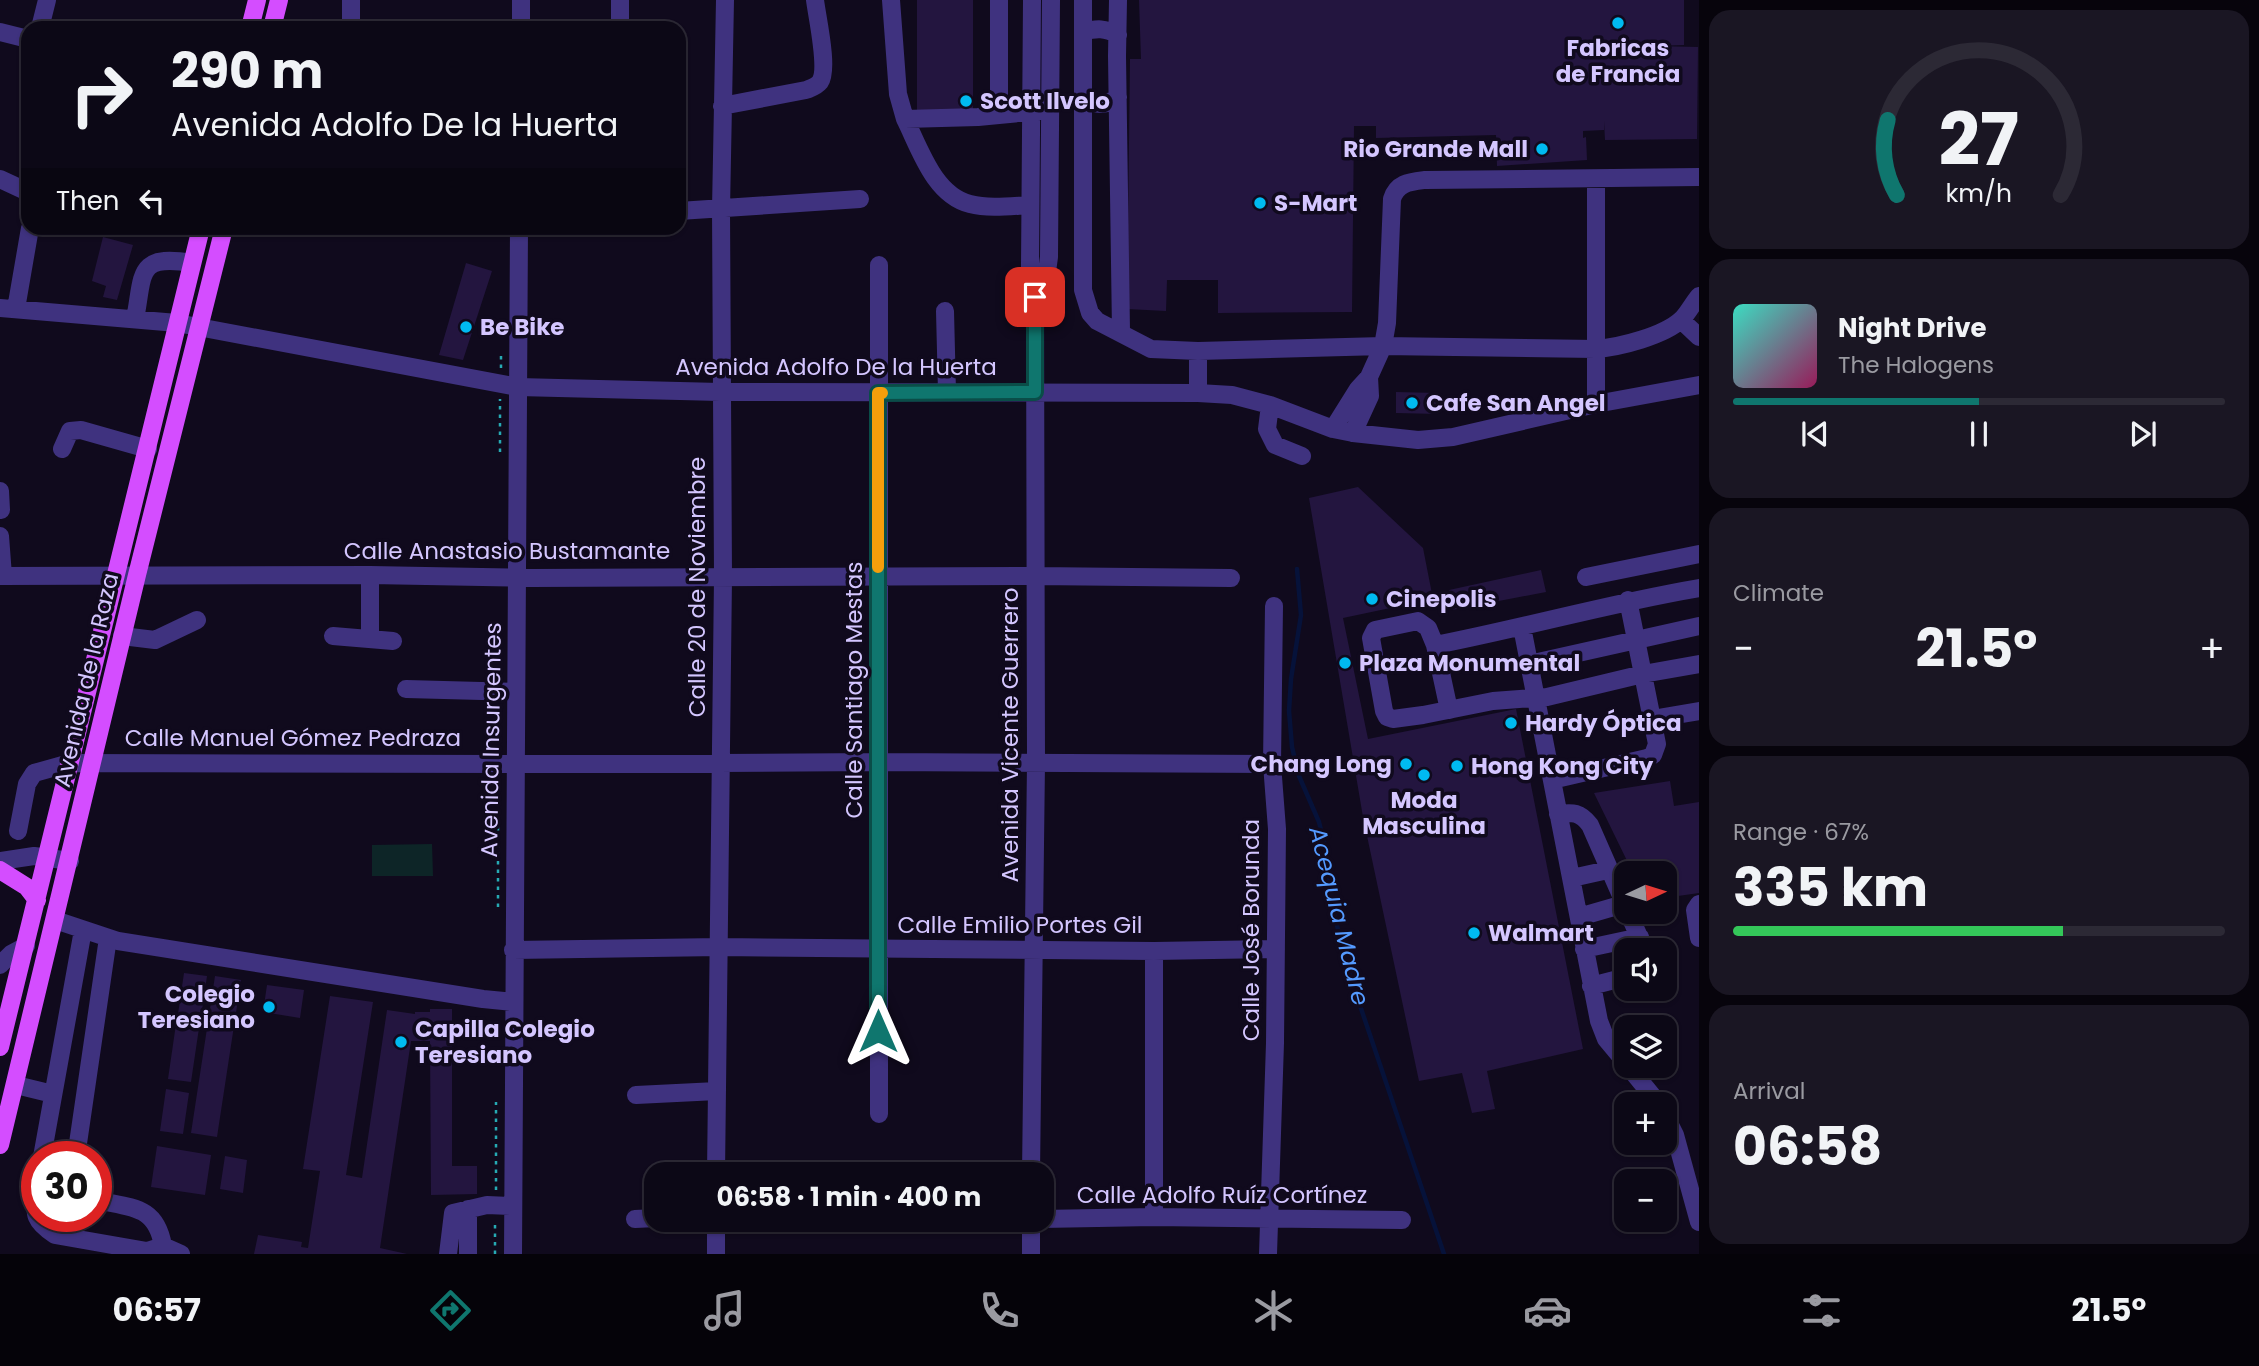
<!DOCTYPE html>
<meta charset="utf-8">
<style>
:root{--surface:#0c0816;--page:#1a1623;--text:#f1f3f6;--muted:#9a9aa1;--line:#2c2935;--accent:#0f766e}
body{margin:0;font-family:Poppins,sans-serif;background:var(--page);color:var(--text);height:100vh;display:flex;flex-direction:column;font-size:26px;white-space:nowrap}
*{box-sizing:border-box;margin:0}
p{font-size:23px;color:var(--muted)}
.icon{flex:none;width:38px;height:38px;fill:none;stroke:currentColor;stroke-width:2;stroke-linecap:round;stroke-linejoin:round}
.map{position:relative;flex:1;overflow:hidden}
.drawer{display:flex;flex-direction:column;gap:10px;padding:10px;background:#07040c;width:560px}
.drawer>*{flex:none}
.guide{position:absolute;left:21px;top:21px;width:665px;height:214px;border-radius:21px;box-shadow:0 2px 5px #0004,0 0 0 2px var(--line);background:#0c0816;color:var(--text);overflow:hidden}
.needle{width:46px;rotate:86deg}
.controls{position:absolute;left:1614px;top:861px;display:grid;gap:14px}
.controls a{display:grid;place-items:center;width:63px;height:63px;border-radius:14px;background:var(--surface);box-shadow:0 2px 5px #0004,0 0 0 2px var(--line);font-size:35px}
.speed{position:absolute;left:21px;top:1141px;display:flex;gap:14px;font-size:35px;font-weight:700;text-align:center}
.speed>*{display:grid;place-content:center;width:91px;height:91px;border-radius:50%;background:var(--surface);box-shadow:0 2px 5px #0004,0 0 0 2px var(--line);line-height:1}
.speed .limit{border:10px solid #d22;background:#fff;color:#111}
.pin{position:absolute;display:grid;place-items:center;width:60px;height:60px;color:#fff;margin:-30px;border-radius:14px;box-shadow:0 4px 10px #0006}
.me{position:absolute;width:77px;margin:-38px;rotate:0deg;stroke-linejoin:round;filter:drop-shadow(0 0 5px #0008)}
.turn{display:flex;align-items:center;gap:24px;height:147px;padding:0 35px;font-size:32px}
.turn .icon{width:91px;height:91px;stroke-width:2.5}
.turn b{display:block;font-size:49px;line-height:60px}
.then{display:flex;align-items:center;height:66px;padding:0 35px;background:#0003;gap:14px;font-size:26px}
.big{font-size:52px;font-weight:700;line-height:1.1}
.drawer .card{flex:1;display:flex;flex-direction:column;justify-content:center;gap:10px;min-width:0;padding:0 24px;border-radius:21px;background:var(--page)}
.drawer .dial{align-items:center;gap:0}
.dial svg{height:182px;overflow:visible;fill:none;stroke:var(--line);stroke-width:7;stroke-linecap:round;text-anchor:middle}
.dial text{fill:var(--text);stroke:none}
.song{display:flex;align-items:center;gap:21px}
.cover{width:84px;height:84px;border-radius:10px;background:linear-gradient(135deg,hsl(170 70% 55%),hsl(330 70% 35%))}
.played{height:7px;border-radius:4px;background:linear-gradient(90deg,var(--accent) 50%,var(--line) 50%)}
.keys{display:flex;justify-content:space-around;direction:ltr}
.heat{display:flex;justify-content:space-between;align-items:center;font-size:38px;direction:ltr}
.charge{height:10px;border-radius:5px;background:linear-gradient(90deg,#34c759 67%,var(--line) 0)}
.trip{position:absolute;left:644px;top:1162px;width:410px;height:70px;border-radius:21px;background:var(--surface);box-shadow:0 2px 5px #0004,0 0 0 2px var(--line);font-weight:700;line-height:70px;text-align:center}
.tabs{display:flex;height:112px;justify-content:space-around;align-items:center;background:#050309;color:var(--muted)}
.tabs .icon{width:49px;height:49px}
.tabs .selected{color:var(--accent)}
.tabs b{font-size:32px;color:var(--text)}
main{display:flex;flex:1;min-height:0}
.map>svg:first-child{display:block}
.green{fill:#0d2527}
.lines{fill:none;stroke-linecap:round;stroke-linejoin:round}
.stream{stroke:#06123a;stroke-width:4.5}
.building{fill:#23153f}
.path{stroke:#26aab4;stroke-width:2.5;stroke-dasharray:3.5 5;stroke-linecap:butt}
.minor{stroke:#3f327f;stroke-width:18}
.major{stroke:#d44dff;stroke-width:18}
.route-casing{stroke:#0a4d48;stroke-width:18}
.route{stroke:#0f766e;stroke-width:12}
.slow{stroke:#f59e0b;stroke-width:12}
.poi-dot{fill:#00baf1;stroke:#100a1d;stroke-width:2.5}
.labels{text-anchor:middle;stroke-width:7;stroke-linejoin:round;paint-order:stroke}
.poi-label{font-size:23px;font-weight:bold;fill:#d4c6ff;stroke:#100a1d;text-anchor:start}
.street-label{font-size:23px;fill:#d4c6ff;stroke:#100a1d}
.water-label{font-size:24px;font-style:italic;fill:#549aff;stroke:#100a1d}
</style>
<main>
<div class="map">
<svg width="1699" height="1254" viewBox="0 0 1699 1254">
<rect width="100%" height="100%" fill="#100a1d"/>
<path class="green" d="M432,844L433,876H372V845Z"/>
<g class="lines">
<path class="stream" d="M1297,569L1301,615L1291,679L1289,711L1292,747L1299,776L1319,822L1325,846L1333,908L1346,964L1444,1254"/>
</g>
<path class="building" d="M917,0H973V115H917Z
M1139,0H1684V45L1653,46L1698,47L1697,139L1605,140L1604,121V130L1583,131V138L1586,137L1587,160L1497,166L1496,135L1376,138V126H1354L1352,312L1218,313V280H1167L1166,311L1127,309L1130,59H1141Z
M103,237L133,245L117,300L103,297L106,286L92,281Z
M466,263L492,271L463,360L439,355Z
M1396,392L1438,393V414L1396,413Z
M1358,487L1423,548L1433,599L1343,618L1368,739L1516,709L1583,1049L1487,1071L1495,1109L1472,1113L1462,1073L1419,1081L1363,817L1309,498Z
M1541,570L1546,592L1452,610L1449,590Z
M1670,781L1674,806L1699,802V893L1664,898V873H1633L1594,793Z
M184,973L207,976L201,1017L178,1014Z
M215,976L241,980L217,1137L191,1133Z
M267,985L304,990L300,1018L263,1012Z
M330,996L373,1002L346,1175L362,1178L387,1010L415,1014V1012H430V1009H452V1166H477V1194L431,1195L430,1041H411L380,1248L407,1254H254L258,1235L302,1242L301,1247L308,1248L320,1171L303,1169Z
M176,1024L199,1028L191,1082L168,1079Z
M166,1089L189,1093L183,1134L160,1131Z
M157,1146L211,1155L205,1195L151,1187Z
M225,1156L247,1160L243,1193L220,1189Z"/>
<g class="lines">
<path class="path" d="M501,368V353
M500,452V399
M498,749L499,707
M498,907V780
M496,1190V1102
M495,1254V1221"/>
<path class="minor" d="M351,0V28
M521,0V28
M891,0L898,94L905,119L978,117L1040,111
M999,0V114
M1083,0V290L1090,313L1097,321L1151,349L1198,351L1383,346L1596,349C1620,347 1664,336 1682,319C1688,313 1693,303 1699,296
M1118,0L1117,56L1121,331
M40,28L47,0
M620,28V0
M0,32L28,39
M1083,32C1097,28 1105,28 1118,35
M1083,99C1097,106 1106,106 1118,97
M722,106L806,90C811,88 816,87 820,82C829,69 817,17 815,0
M905,119C920,149 934,195 970,204C989,209 1011,206 1030,205
M0,179L28,192
M679,211L860,199
M1035,297L1046,279L1049,257L1051,0
M0,308L177,323L518,387L720,392L1198,393L1232,395L1270,405L1333,429L1353,433L1418,440L1453,437L1596,404L1699,385
M16,309L30,228
M945,311L947,392
M135,319C144,273 136,254 192,263
M1681,320L1699,337
M1198,351V393
M1596,404V179
M1270,405L1267,429L1275,445L1302,456
M1333,429L1358,389L1369,377L1383,346L1387,323L1392,199C1397,183 1409,182 1425,180L1699,177
M1353,433L1370,396L1369,377
M62,449L70,431L81,430L148,449
M0,491L1,510
M0,536L3,576
M0,576L370,575L531,578L1035,576L1231,578
M1586,577L1699,554
M1522,627L1599,1021L1606,1039L1626,1063
M122,636L155,640L197,620
M333,636L393,641
M370,639V575
M1435,645C1523,628 1610,603 1699,588
M1529,664L1699,626
M406,689L516,692
M1449,710L1435,645L1428,628L1418,621L1375,630L1371,638L1384,711L1387,717L1393,719L1423,715L1493,701L1547,697L1643,674L1699,664
M1652,719L1699,711
M1552,780L1647,758L1653,755L1657,744L1628,600
M1558,814C1573,812 1580,812 1590,825L1626,907
M18,831L27,784L34,773L70,763L529,764L879,762L1272,764
M0,861L34,856L70,861
M1572,878L1608,870
M1699,904L1695,910L1699,938
M1628,912L1645,950
M1579,917L1624,904
M55,920L118,941L483,999L514,1002
M1584,949L1640,937
M513,950L720,947L1154,951L1276,949
M0,965L11,954L26,946
M1591,986L1626,977
M1628,1066L1659,1104
M16,1085L53,1094
M636,1095L717,1091
M1664,1113L1675,1135L1699,1222
M879,1114V265
M42,1157L83,930
M76,1157L108,938
M716,1174L723,577L721,209L725,0
M1031,1174L1036,763L1035,297L1031,284L1030,266L1032,0
M37,1192C33,1215 35,1222 55,1235L147,1251L163,1246L181,1254
M96,1200C131,1208 156,1205 163,1246
M1154,1217V951
M635,1219L656,1218
M1041,1219L1154,1217L1402,1220
M1031,1220V1254
M448,1254L453,1213L487,1205L513,1206
M468,1254V1209
M513,1254L519,228
M716,1254V1220
M1268,1254L1275,1043L1277,829L1272,764L1274,606"/>
<path class="major" d="M250,28L257,0
M272,28L279,0
M0,870L27,887L37,900
M0,1047L201,228
M0,1145L137,575L224,228"/>
</g>
<g class="lines">
<defs>
<path id="route" d="M878,1031V393L1035,392V297"/>
</defs>
<use href="#route" class="route-casing"/>
<use href="#route" class="route"/>
<path class="slow" d="M878,567V393H882"/>
</g>
<g class="poi-dot">
<circle cx="1618" cy="23" r="7"/>
<circle cx="966" cy="101" r="7"/>
<circle cx="1542" cy="149" r="7"/>
<circle cx="1260" cy="203" r="7"/>
<circle cx="466" cy="327" r="7"/>
<circle cx="1412" cy="403" r="7"/>
<circle cx="1372" cy="599" r="7"/>
<circle cx="1345" cy="663" r="7"/>
<circle cx="1511" cy="723" r="7"/>
<circle cx="1406" cy="764" r="7"/>
<circle cx="1457" cy="766" r="7"/>
<circle cx="1424" cy="775" r="7"/>
<circle cx="1474" cy="933" r="7"/>
<circle cx="269" cy="1007" r="7"/>
<circle cx="401" cy="1042" r="7"/>
</g>
<g class="labels">
<g class="poi-label">
<text x="1618" y="56" text-anchor="middle">Fabricas<tspan x="1618" dy="26">de Francia</tspan></text>
<text x="980" y="109">Scott Ilvelo</text>
<text x="1528" y="157" text-anchor="end">Rio Grande Mall</text>
<text x="1274" y="211">S-Mart</text>
<text x="480" y="335">Be Bike</text>
<text x="1426" y="411">Cafe San Angel</text>
<text x="1386" y="607">Cinepolis</text>
<text x="1359" y="671">Plaza Monumental</text>
<text x="1525" y="731">Hardy Óptica</text>
<text x="1392" y="772" text-anchor="end">Chang Long</text>
<text x="1471" y="774">Hong Kong City</text>
<text x="1424" y="808" text-anchor="middle">Moda<tspan x="1424" dy="26">Masculina</tspan></text>
<text x="1488" y="941">Walmart</text>
<text x="255" y="1002" text-anchor="end">Colegio<tspan x="255" dy="26">Teresiano</tspan></text>
<text x="415" y="1037">Capilla Colegio<tspan x="415" dy="26">Teresiano</tspan></text>
</g>
<g class="street-label">
<text x="836" y="375">Avenida Adolfo De la Huerta</text>
<text x="507" y="559">Calle Anastasio Bustamante</text>
<text transform="translate(697 587) rotate(-90)" y="8">Calle 20 de Noviembre</text>
<text transform="translate(86 680) rotate(-77)" y="8">Avenida de la Raza</text>
<text transform="translate(854 690) rotate(-90)" y="8">Calle Santiago Mestas</text>
<text transform="translate(1010 735) rotate(-90)" y="8">Avenida Vicente Guerrero</text>
<text x="293" y="746">Calle Manuel Gómez Pedraza</text>
<text transform="translate(491 740) rotate(-89)" y="8">Avenida Insurgentes</text>
<text x="1020" y="933">Calle Emilio Portes Gil</text>
<text transform="translate(1251 930) rotate(-90)" y="8">Calle José Borunda</text>
<text x="1222" y="1203">Calle Adolfo Ruíz Cortínez</text>
</g>
<g class="water-label">
<text transform="translate(1339 916) rotate(76)" y="8">Acequia Madre</text>
</g>
</g>
</svg>
<div class="controls">
<a><svg class="needle" viewBox="-14 -14 28 28"><path d="M0-13l5 13h-10z" fill="#e53935"/><path d="M0 13l5-13h-10z" fill="#9a9aa1"/></svg></a>
<a><svg class="icon" aria-label="sound" viewBox="0 0 24 24"><path d="M4 9h4l5-4v14l-5-4H4zM17 9q2 3 0 6"/></svg></a>
<a><svg class="icon" aria-label="layers" viewBox="0 0 24 24"><path d="M12 4l9 5-9 5-9-5zM3 14l9 5 9-5"/></svg></a>
<a>+</a>
<a>−</a>
</div>
<div class="speed"><div class="limit">30</div></div>
<div class="pin" style="left:1035px;top:297px;background:#d93025"><svg class="icon" aria-label="arrive" viewBox="0 0 24 24"><path d="M6 21V4h12l-3 4 3 4H6"/></svg></div>
<svg class="me" style="left:878px;top:1031px" viewBox="-20 -20 40 40"><path d="M0-17L14 15 0 8-14 15z" fill="#0f766e" stroke="#fff" stroke-width="4"/></svg>
<div class="trip">06:58 · 1 min · 400 m</div>
<div class="guide">
<div class="turn"><svg class="icon" aria-label="right" viewBox="0 0 24 24"><path d="M7 20v-9h11M14 6l5 5-5 5"/></svg><div><b>290 m</b>Avenida Adolfo De la Huerta</div></div>
<div class="then">Then<svg class="icon" aria-label="left" viewBox="0 0 24 24"><path d="M17 20v-9H6M10 6l-5 5 5 5"/></svg></div>
</div>
</div>
<section class="drawer">
<div class="card dial"><svg viewBox="0 0 100 80">
<path d="M14 69A42 42 0 1 1 86 69"/>
<path d="M14 69A42 42 0 0 1 10 36" stroke="#0f766e"/>
<text x="50" y="56" font-size="32" font-weight="700">27</text>
<text x="50" y="72" font-size="11">km/h</text>
</svg></div>
<div class="card">
<div class="song"><i class="cover"></i><div><b>Night Drive</b><p>The Halogens</p></div></div>
<div class="played"></div>
<div class="keys"><svg class="icon" aria-label="previous" viewBox="0 0 24 24"><path d="M18 5L8 12l10 7zM5 5v14"/></svg><svg class="icon" aria-label="pause" viewBox="0 0 24 24"><path d="M8 5v14M16 5v14"/></svg><svg class="icon" aria-label="next" viewBox="0 0 24 24"><path d="M6 5l10 7-10 7zM19 5v14"/></svg></div>
</div>
<div class="card"><p>Climate</p>
<div class="heat"><a>−</a><b class="big">21.5°</b><a>+</a></div>
</div>
<div class="card"><p>Range · 67%</p><b class="big">335 km</b><div class="charge"></div></div>
<div class="card"><p>Arrival</p><b class="big">06:58</b></div>
</section>
</main>
<nav class="tabs">
<b>06:57</b>
<svg class="icon selected" aria-label="directions" viewBox="0 0 24 24"><path d="M12 3l9 9-9 9-9-9zM9 14v-3h6M13 9l2 2-2 2"/></svg>
<svg class="icon" aria-label="music" viewBox="0 0 24 24"><path d="M9 18V5l10-2v13"/><circle cx="6" cy="18" r="3"/><circle cx="16" cy="16" r="3"/></svg>
<svg class="icon" aria-label="phone" viewBox="0 0 24 24"><path d="M5 4h4l2 5-3 2q2 4 5 5l2-3 5 2v4C11 20 4 13 5 4z"/></svg>
<svg class="icon" aria-label="climate" viewBox="0 0 24 24"><path d="M12 3v18M4 7l16 10M4 17L20 7"/></svg>
<svg class="icon" aria-label="car" viewBox="0 0 24 24"><path d="M5 17H2v-5l4-1 3-4h7l3 4 3 1v5h-3M9 17h6M6 11h13"/><circle cx="7" cy="17" r="2"/><circle cx="17" cy="17" r="2"/></svg>
<svg class="icon" aria-label="filters" viewBox="0 0 24 24"><path d="M4 7h16M4 17h16"/><circle cx="9" cy="7" r="2"/><circle cx="15" cy="17" r="2"/></svg>
<b>21.5°</b>
</nav>
